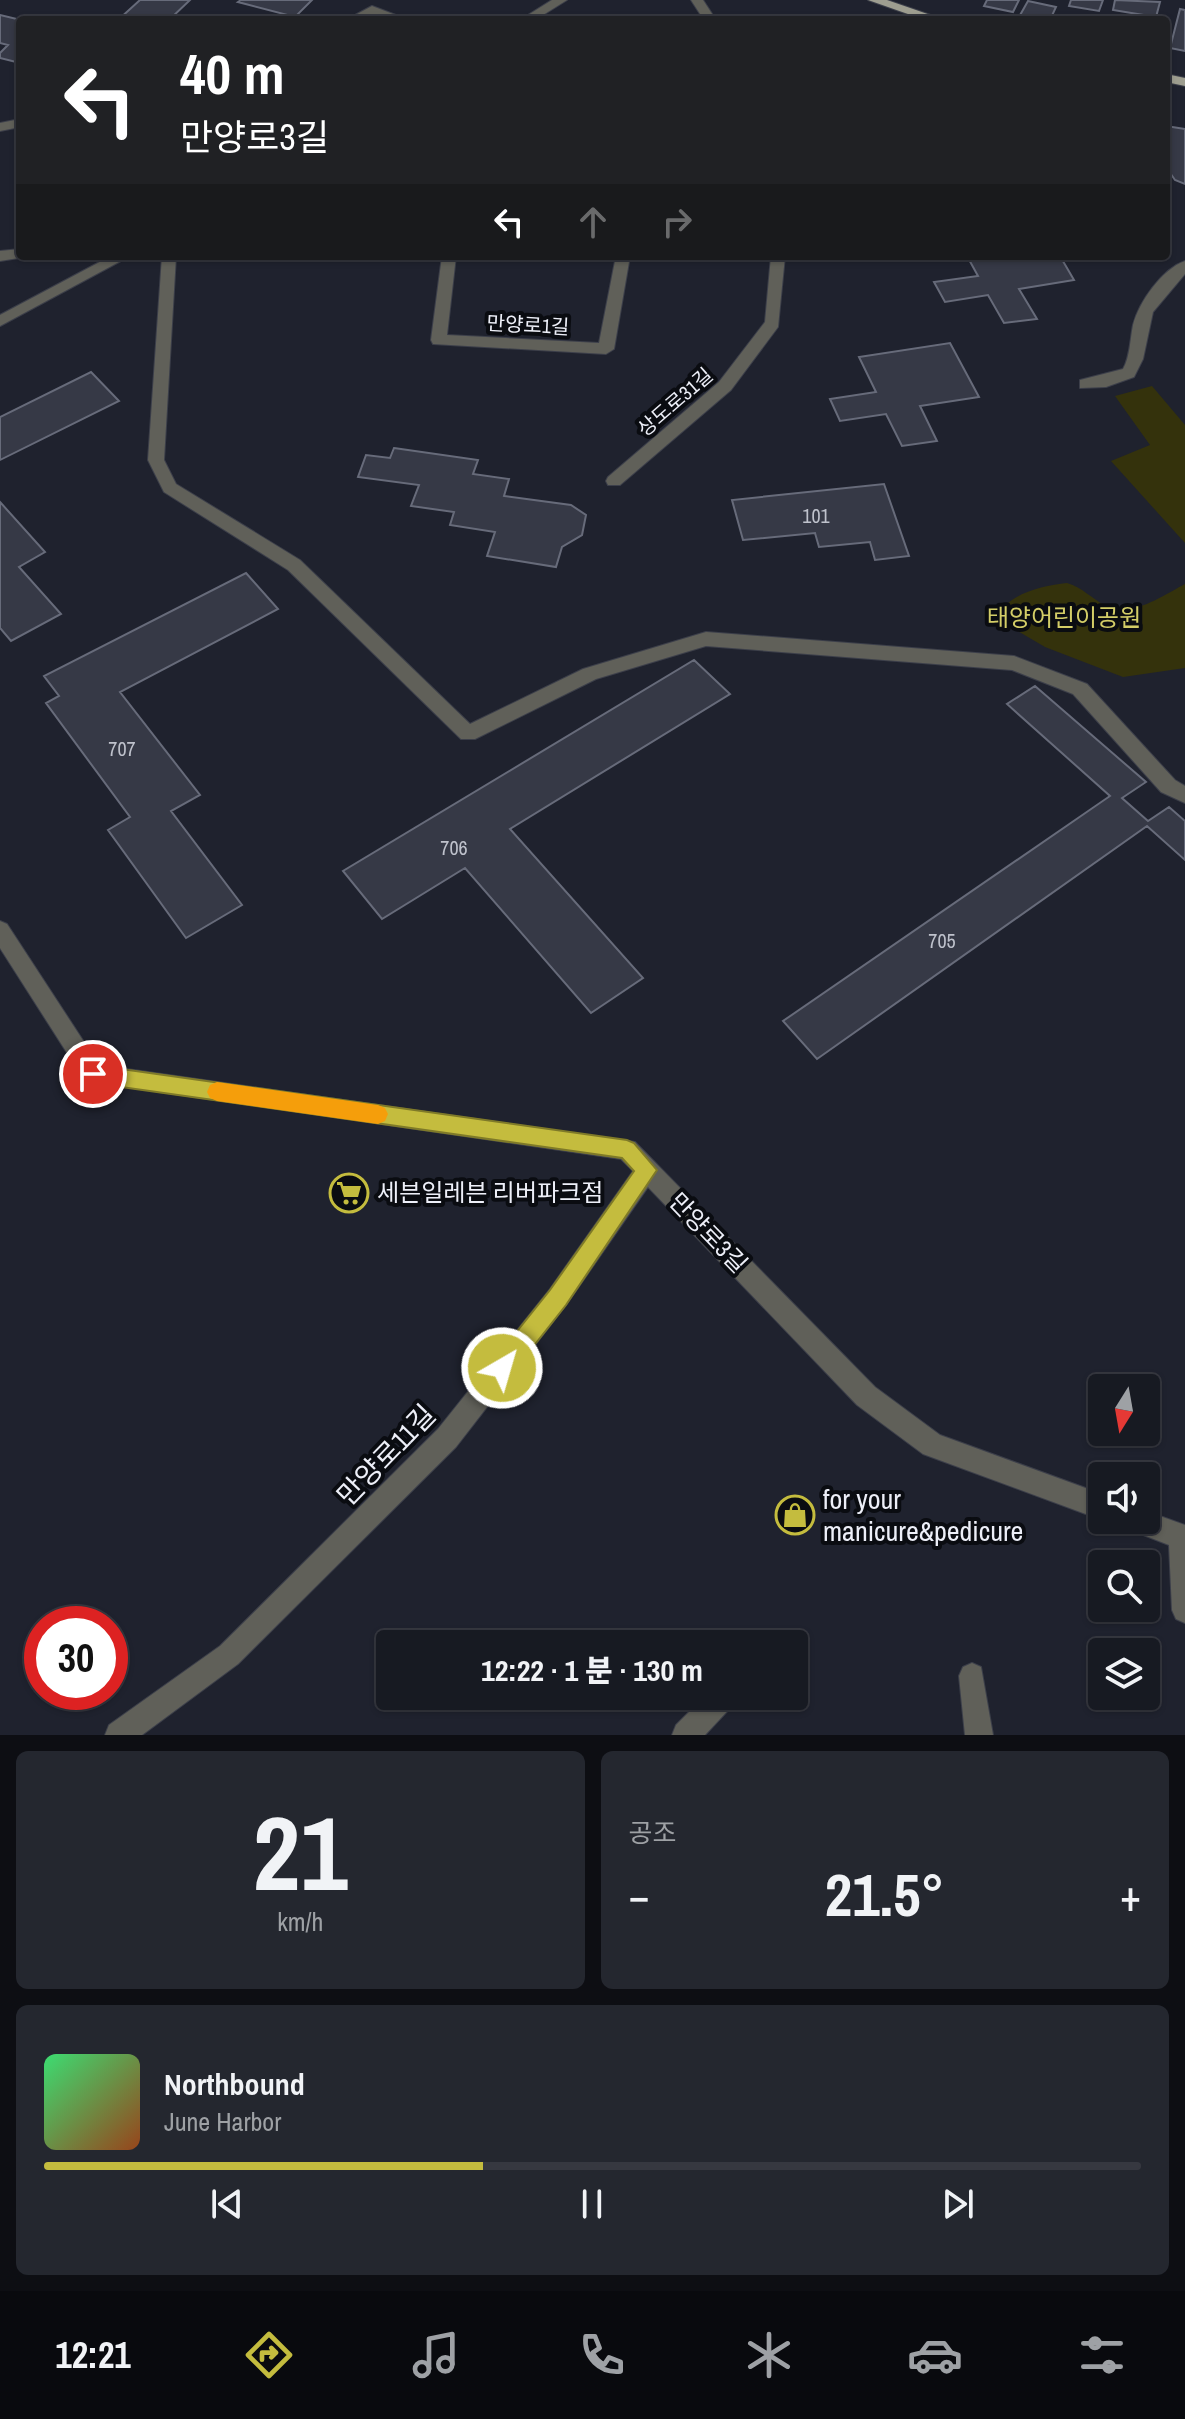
<!DOCTYPE html>
<html lang="ko">
<meta charset="utf-8">
<style>
:root{--surface:#171a22;--page:#24272f;--text:#f1f3f6;--muted:#9ea1a5;--line:#363840;--accent:#c4bc3e}
body{margin:0;font-family:"Archivo Narrow","Noto Sans KR",sans-serif;background:var(--page);color:var(--text);height:100vh;display:flex;flex-direction:column;font-size:30px;white-space:nowrap}
*{box-sizing:border-box;margin:0}
p{font-size:26px;color:var(--muted)}
.icon{flex:none;width:44px;height:44px;fill:none;stroke:currentColor;stroke-width:2;stroke-linecap:round;stroke-linejoin:round}
.map{position:relative;height:1735px;overflow:hidden}
.drawer{display:flex;flex-direction:column;gap:16px;padding:16px;background:#0d0e13;flex:1}
.drawer>*{flex:none}
.top-card{position:absolute;left:16px;top:16px;width:1154px;height:244px;border-radius:8px;box-shadow:0 2px 6px #0004,0 0 0 2px var(--line);background:#202124;color:#fff;overflow:hidden}
.needle{width:52px;rotate:191deg}
.buttons{position:absolute;left:1088px;top:1374px;display:grid;gap:16px}
.buttons a{display:grid;place-items:center;width:72px;height:72px;border-radius:8px;background:var(--surface);box-shadow:0 2px 6px #0004,0 0 0 2px var(--line);font-size:40px}
.speed{position:absolute;left:24px;top:1606px;display:flex;gap:16px;font-size:40px;font-weight:700;text-align:center}
.speed>*{display:grid;place-content:center;width:104px;height:104px;border-radius:50%;background:var(--surface);box-shadow:0 2px 6px #0004,0 0 0 2px var(--line);line-height:1}
.speed .limit{border:12px solid #d22;background:#fff;color:#111}
.pin{position:absolute;display:grid;place-items:center;width:68px;height:68px;color:#fff;margin:-34px;border:4px solid #fff;border-radius:50%;box-shadow:0 2px 8px #0007}
.me{position:absolute;width:88px;margin:-44px;rotate:38deg;stroke-linejoin:round;filter:drop-shadow(0 0 6px #0008)}
.turn{display:flex;align-items:center;gap:28px;height:168px;padding:0 32px;font-size:36px}
.turn .icon{width:104px;height:104px;stroke-width:2.5}
.turn b{display:block;font-size:56px;line-height:68px}
.lanes{display:flex;align-items:center;height:76px;padding:0 32px;background:#0003;justify-content:center;gap:40px;direction:ltr}
.lanes .off{opacity:.35}
.big{font-size:60px;font-weight:800;line-height:1.1}
.drawer .tile{flex:1;display:flex;flex-direction:column;justify-content:center;gap:12px;min-width:0;padding:0 28px;border-radius:12px;background:var(--page)}
.drawer .dial{align-items:center;gap:0}
.dial b{font-size:104px;line-height:1}
.song{display:flex;align-items:center;gap:24px}
.cover{width:96px;height:96px;border-radius:12px;background:linear-gradient(135deg,hsl(140 70% 55%),hsl(20 70% 35%))}
.played{height:8px;border-radius:4px;background:linear-gradient(90deg,var(--accent) 40%,var(--line) 40%)}
.keys{display:flex;justify-content:space-around;direction:ltr}
.heat{display:flex;justify-content:space-between;align-items:center;font-size:44px;direction:ltr}
.drawer .tiles{flex:1;display:grid;gap:16px;grid-template-columns:1fr 1fr}
.tile:last-child{grid-column:span 2}
.trip{position:absolute;left:376px;top:1630px;width:432px;height:80px;border-radius:8px;background:var(--surface);box-shadow:0 2px 6px #0004,0 0 0 2px var(--line);font-weight:800;line-height:80px;text-align:center}
.dock{display:flex;height:128px;justify-content:space-around;align-items:center;background:#090a0e;color:var(--muted)}
.dock .icon{width:56px;height:56px}
.dock .selected{color:var(--accent)}
.dock b{font-size:36px;color:var(--text)}
.map>svg:first-child{display:block}
.green{fill:#34320c}
.building{fill:#363946;stroke:#676b7a;stroke-width:2}
.lines{fill:none;stroke-linecap:round;stroke-linejoin:round}
.minor-casing{stroke:#3c3f4a;stroke-width:2}
.major-casing{stroke:#3c3f4a;stroke-width:2}
.minor{fill:#606059;fill-rule:evenodd}
.major{fill:#9e9e90;fill-rule:evenodd}
.route{fill:#c4bc3e;stroke:#7f7a28;stroke-width:2}
.slow{fill:#f59e0b}
.labels{text-anchor:middle;stroke-width:8;stroke-linejoin:round;paint-order:stroke}
.far-street-label{font-size:20px;fill:#edeff8;stroke:#0a0c11}
.number-label{font-size:20px;fill:#bfc2cc}
.park-label{font-size:24px;fill:#d3cd67;stroke:#0a0c11}
.poi-label{font-size:24px;fill:#edeff8;stroke:#0a0c11;text-anchor:start}
.street-label{font-size:24px;fill:#edeff8;stroke:#0a0c11}
.near-street-label{font-size:28px;fill:#edeff8;stroke:#0a0c11}
.near-poi-label{font-size:28px;fill:#edeff8;stroke:#0a0c11;text-anchor:start}
</style>
<div class="map">
<svg width="1185" height="1735" viewBox="0 0 1185 1735">
<rect width="100%" height="100%" fill="#1f222e"/>
<path class="green" d="M1152,386L1185,425V543L1111,461L1150,445L1115,396Z
M1067,583C1083,588 1091,598 1106,606C1130,619 1164,595 1185,584V668L1123,677L1045,647L1006,624L1002,609C1016,592 1045,585 1067,583Z"/>
<path class="building" d="M140,0H190L169,20H118Z
M241,0H312L295,17L238,2Z
M987,0H1019L1013,12L984,6Z
M1071,0H1103L1099,11L1069,6Z
M1115,0L1160,2L1156,17L1113,10Z
M1028,1L1056,7L1050,20L1019,17Z
M1180,9L1185,10V51L1170,48Z
M0,15L21,20L20,63L0,58V53L8,45L0,43Z
M1166,126L1185,129V184L1175,180L1166,167Z
M967,256H1060L1074,280L1019,289L1037,319L1004,323L988,295L945,302L934,282L978,276Z
M950,343L979,397L920,406L937,441L902,446L886,414L840,421L830,399L876,392L859,357Z
M91,372L119,401L0,460V417Z
M394,448L478,460L473,474L509,479L504,496L571,505L586,515L582,535L562,547L556,567L487,556L495,532L450,525L454,512L411,506L419,485L358,477L366,455L390,458Z
M884,484L909,556L875,560L870,542L819,547L815,533L743,540L732,500Z
M0,502L45,552L19,567L61,614L11,641L0,628Z
M246,573L278,609L120,692L200,795L171,811L242,905L186,938L108,830L130,817L46,703L59,696L44,676Z
M694,660L730,694L510,829L643,978L591,1013L465,868L382,919L343,871Z
M1035,686L1146,782L1122,798L1148,821L1169,807L1185,821V860L1147,826L817,1059L783,1021L1110,796L1007,704Z"/>
<g class="lines">
<defs>
<path id="minor" d="M552,0H567L535,20H520Z
M691,0H703L716,20H704Z
M372,6L401,17L402,20H385L372,15L362,20H346Z
M20,119V127L0,131V123Z
M20,249V256L25,257L0,261V251Z
M111,256H130L0,326V315Z
M162,256H176L164,460L176,484L300,560L470,724L583,669L706,632L1014,656L1087,684L1175,780L1185,786V803L1161,792L1073,694L1012,670L706,646L596,679L475,739H461L288,570L164,492L148,460Z
M442,256H456L447,335L599,343L616,256H630L614,349L606,354L433,344L431,340Z
M771,256H785L778,327L731,390L620,485H608L606,481L608,477L719,382L765,322Z
M1185,261V274L1153,312L1143,359L1134,377L1106,387L1080,388V380L1123,369C1130,357 1130,340 1133,325C1139,302 1162,269 1185,261Z
M0,921L7,924L99,1065L635,1142L875,1387L940,1435L1102,1494V1520L923,1454L857,1405L648,1187L566,1305L456,1447L238,1664L142,1735H105L109,1725L220,1646L438,1429L550,1289L633,1171L621,1159L85,1081L0,948Z
M1146,1511L1185,1525V1623L1176,1619L1172,1610L1169,1545L1128,1529L1124,1520H1146Z
M972,1663L981,1667L993,1735H965L959,1676L963,1667Z
M705,1696H737L733,1705L705,1735H672L676,1725Z"/>
<path id="major" d="M868,0H887L945,20H925Z
M1166,74L1185,78V86L1166,82Z"/>
</defs>
<use href="#minor" class="minor-casing"/>
<use href="#major" class="major-casing"/>
<use href="#minor" class="minor"/>
<use href="#major" class="major"/>
</g>
<path class="route" d="M93,1065L627,1140L634,1143L657,1170L566,1305L510,1376L502,1379L494,1376L491,1368L494,1360L550,1290L634,1171L622,1158L93,1083L86,1080L83,1074L86,1068Z"/>
<path class="slow" d="M217,1082L378,1105L385,1108L388,1114L385,1121L378,1124L217,1101L210,1098L207,1092L210,1085Z"/>
<defs>
<symbol id="supermarket-ring" viewBox="-11 -11 22 22"><circle r="9.5" fill="#0a0c11" stroke="#c4bc3e" stroke-width="1.5"/><path d="M-6-5.5h2.5l.6 2H6L4.5 2H-2.5L-4.4-4H-6ZM-1.5 3.2a1.3 1.3 0 1 0 .1 0ZM3 3.2a1.3 1.3 0 1 0 .1 0Z" fill="#c4bc3e"/></symbol>
<symbol id="shop-ring" viewBox="-11 -11 22 22"><circle r="9.5" fill="#0a0c11" stroke="#c4bc3e" stroke-width="1.5"/><path d="M-5-2.5h2.3a2.7 3.5 0 0 1 5.4 0H5L5.5 6h-11ZM-1.5-2.5h3a1.5 2.3 0 0 0-3 0Z" fill="#c4bc3e"/></symbol>
</defs>
<g fill-rule="evenodd">
<use href="#supermarket-ring" x="327" y="1171" width="44" height="44"/>
<use href="#shop-ring" x="773" y="1493" width="44" height="44"/>
</g>
<g class="labels">
<g class="far-street-label">
<text transform="translate(528 325) rotate(3)" y="7">만양로1길</text>
<text transform="translate(675 402) rotate(-41)" y="7">상도로31길</text>
</g>
<g class="number-label">
<text x="816" y="523">101</text>
<text x="122" y="756">707</text>
<text x="454" y="855">706</text>
<text x="942" y="948">705</text>
</g>
<g class="park-label">
<text x="1064" y="626">태양어린이공원</text>
</g>
<g class="poi-label">
<text x="377" y="1201">세븐일레븐 리버파크점</text>
</g>
<g class="street-label">
<text transform="translate(708 1233) rotate(46)" y="8">만양로3길</text>
</g>
<g class="near-street-label">
<text transform="translate(386 1455) rotate(-46)" y="10">만양로11길</text>
</g>
<g class="near-poi-label">
<text x="823" y="1509">for your<tspan x="823" dy="32">manicure&amp;pedicure</tspan></text>
</g>
</g>
</svg>
<div class="buttons">
<a><svg class="needle" viewBox="-14 -14 28 28"><path d="M0-13l5 13h-10z" fill="#e53935"/><path d="M0 13l5-13h-10z" fill="#9ea1a5"/></svg></a>
<a><svg class="icon" aria-label="sound" viewBox="0 0 24 24"><path d="M4 9h4l5-4v14l-5-4H4zM17 9q2 3 0 6"/></svg></a>
<a><svg class="icon" aria-label="search" viewBox="0 0 24 24"><circle cx="10" cy="10" r="6"/><path d="M15 15l6 6"/></svg></a>
<a><svg class="icon" aria-label="layers" viewBox="0 0 24 24"><path d="M12 4l9 5-9 5-9-5zM3 14l9 5 9-5"/></svg></a>
</div>
<div class="speed"><div class="limit">30</div></div>
<div class="pin" style="left:93px;top:1074px;background:#d93025"><svg class="icon" aria-label="arrive" viewBox="0 0 24 24"><path d="M6 21V4h12l-3 4 3 4H6"/></svg></div>
<svg class="me" style="left:502px;top:1368px" viewBox="-20 -20 40 40"><circle r="17" fill="#c4bc3e" stroke="#fff" stroke-width="3"/><path d="M0-11L8 9 0 5-8 9z" fill="#fff"/></svg>
<div class="trip">12:22 · 1 분 · 130 m</div>
<div class="top-card">
<div class="turn"><svg class="icon" aria-label="left" viewBox="0 0 24 24"><path d="M17 20v-9H6M10 6l-5 5 5 5"/></svg><div><b>40 m</b>만양로3길</div></div>
<div class="lanes"><svg class="icon" aria-label="left" viewBox="0 0 24 24"><path d="M17 20v-9H6M10 6l-5 5 5 5"/></svg><svg class="icon off" aria-label="ahead" viewBox="0 0 24 24"><path d="M12 20V5M6 11l6-6 6 6"/></svg><svg class="icon off" aria-label="right" viewBox="0 0 24 24"><path d="M7 20v-9h11M14 6l5 5-5 5"/></svg></div>
</div>
</div>
<section class="drawer">
<div class="tiles">
<div class="tile dial"><b>21</b><p>km/h</p></div>
<div class="tile"><p>공조</p>
<div class="heat"><a>−</a><b class="big">21.5°</b><a>+</a></div>
</div>
<div class="tile">
<div class="song"><i class="cover"></i><div><b>Northbound</b><p>June Harbor</p></div></div>
<div class="played"></div>
<div class="keys"><svg class="icon" aria-label="previous" viewBox="0 0 24 24"><path d="M18 5L8 12l10 7zM5 5v14"/></svg><svg class="icon" aria-label="pause" viewBox="0 0 24 24"><path d="M8 5v14M16 5v14"/></svg><svg class="icon" aria-label="next" viewBox="0 0 24 24"><path d="M6 5l10 7-10 7zM19 5v14"/></svg></div>
</div>
</div>
</section>
<nav class="dock">
<b>12:21</b>
<svg class="icon selected" aria-label="directions" viewBox="0 0 24 24"><path d="M12 3l9 9-9 9-9-9zM9 14v-3h6M13 9l2 2-2 2"/></svg>
<svg class="icon" aria-label="music" viewBox="0 0 24 24"><path d="M9 18V5l10-2v13"/><circle cx="6" cy="18" r="3"/><circle cx="16" cy="16" r="3"/></svg>
<svg class="icon" aria-label="phone" viewBox="0 0 24 24"><path d="M5 4h4l2 5-3 2q2 4 5 5l2-3 5 2v4C11 20 4 13 5 4z"/></svg>
<svg class="icon" aria-label="climate" viewBox="0 0 24 24"><path d="M12 3v18M4 7l16 10M4 17L20 7"/></svg>
<svg class="icon" aria-label="car" viewBox="0 0 24 24"><path d="M5 17H2v-5l4-1 3-4h7l3 4 3 1v5h-3M9 17h6M6 11h13"/><circle cx="7" cy="17" r="2"/><circle cx="17" cy="17" r="2"/></svg>
<svg class="icon" aria-label="filters" viewBox="0 0 24 24"><path d="M4 7h16M4 17h16"/><circle cx="9" cy="7" r="2"/><circle cx="15" cy="17" r="2"/></svg>
</nav>
